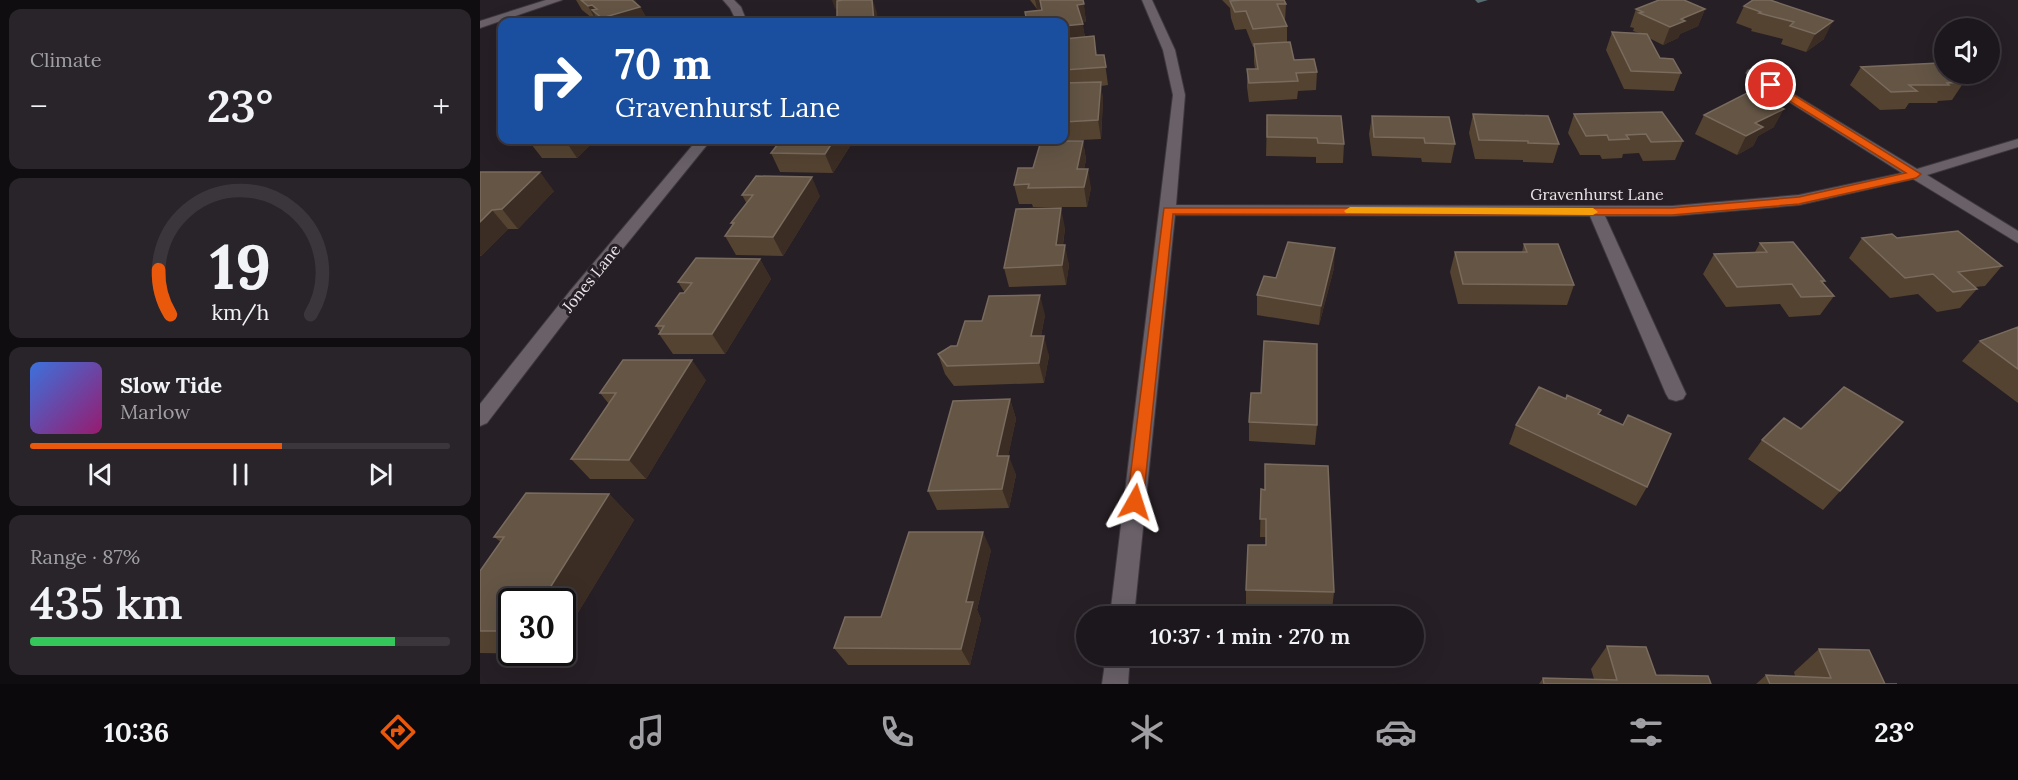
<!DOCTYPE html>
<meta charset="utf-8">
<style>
:root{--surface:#1c171c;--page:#292429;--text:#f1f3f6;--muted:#a09fa3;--line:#3a363b;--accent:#ea580c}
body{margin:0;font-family:Lora,serif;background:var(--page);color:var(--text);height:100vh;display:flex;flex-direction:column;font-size:22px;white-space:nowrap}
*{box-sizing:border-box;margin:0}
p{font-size:20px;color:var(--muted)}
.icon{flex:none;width:33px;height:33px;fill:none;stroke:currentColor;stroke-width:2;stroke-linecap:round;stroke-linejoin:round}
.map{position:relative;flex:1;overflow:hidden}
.drawer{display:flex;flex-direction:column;gap:9px;padding:9px;background:#0f0d0f;width:480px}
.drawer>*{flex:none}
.banner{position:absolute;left:18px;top:18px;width:570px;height:126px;border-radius:12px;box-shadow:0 6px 24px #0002,0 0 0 2px var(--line);background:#1a4fa0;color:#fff;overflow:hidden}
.controls{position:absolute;left:1454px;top:18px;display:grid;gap:12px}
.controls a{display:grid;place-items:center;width:66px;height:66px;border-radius:50%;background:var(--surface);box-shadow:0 6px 24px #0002,0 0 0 2px var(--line);font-size:30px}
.speed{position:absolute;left:18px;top:588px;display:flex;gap:12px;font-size:30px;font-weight:700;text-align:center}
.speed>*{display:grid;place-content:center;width:78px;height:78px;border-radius:50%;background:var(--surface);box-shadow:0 6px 24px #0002,0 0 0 2px var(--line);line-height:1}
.speed .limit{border:3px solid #111;border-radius:9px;background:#fff;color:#111}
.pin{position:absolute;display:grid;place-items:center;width:51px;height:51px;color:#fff;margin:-26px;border:3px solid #fff;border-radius:50%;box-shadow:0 2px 6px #0007}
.me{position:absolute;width:66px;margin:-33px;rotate:6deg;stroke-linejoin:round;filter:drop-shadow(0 0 4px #0008)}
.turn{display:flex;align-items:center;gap:21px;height:126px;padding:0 18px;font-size:27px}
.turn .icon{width:78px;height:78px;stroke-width:2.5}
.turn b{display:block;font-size:42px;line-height:51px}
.big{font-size:45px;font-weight:600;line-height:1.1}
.drawer .widget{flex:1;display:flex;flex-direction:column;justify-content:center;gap:9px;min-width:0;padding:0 21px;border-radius:12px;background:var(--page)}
.drawer .dial{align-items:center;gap:0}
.dial svg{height:156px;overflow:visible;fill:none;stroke:var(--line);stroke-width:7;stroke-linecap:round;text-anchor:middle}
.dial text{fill:var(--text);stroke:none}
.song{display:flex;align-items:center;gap:18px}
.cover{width:72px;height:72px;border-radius:9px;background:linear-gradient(135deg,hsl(220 70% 55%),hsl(320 70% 35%))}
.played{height:6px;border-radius:3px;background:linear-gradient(90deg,var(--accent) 60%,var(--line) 60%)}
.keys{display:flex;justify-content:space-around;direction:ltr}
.heat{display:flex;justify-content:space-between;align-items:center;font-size:33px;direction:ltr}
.charge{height:9px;border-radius:4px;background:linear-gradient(90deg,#34c759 87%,var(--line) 0)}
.trip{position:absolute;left:596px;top:606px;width:348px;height:60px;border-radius:30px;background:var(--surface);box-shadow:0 6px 24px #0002,0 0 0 2px var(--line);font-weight:600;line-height:60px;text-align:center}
.tab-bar{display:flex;height:96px;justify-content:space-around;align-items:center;background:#0b090b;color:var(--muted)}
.tab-bar .icon{width:42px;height:42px}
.tab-bar .selected{color:var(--accent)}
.tab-bar b{font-size:27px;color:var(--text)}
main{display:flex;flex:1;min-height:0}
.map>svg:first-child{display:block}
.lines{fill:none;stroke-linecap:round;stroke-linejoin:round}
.stream{fill:#576d72;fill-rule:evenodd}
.minor-casing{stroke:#3f393e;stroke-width:2}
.minor{fill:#696068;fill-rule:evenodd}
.wall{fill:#544331}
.shaded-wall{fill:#3b2d24}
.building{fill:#645545;stroke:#796b5e;stroke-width:1.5}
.route{fill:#ea580c;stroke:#983908;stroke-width:1.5}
.slow{fill:#f59e0b}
.labels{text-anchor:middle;stroke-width:6;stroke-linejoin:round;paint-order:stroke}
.street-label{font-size:16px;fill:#eae5e9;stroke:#261f25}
</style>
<main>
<section class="drawer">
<div class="widget"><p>Climate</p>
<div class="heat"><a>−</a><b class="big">23°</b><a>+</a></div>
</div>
<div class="widget dial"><svg viewBox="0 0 100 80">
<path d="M14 69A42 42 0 1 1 86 69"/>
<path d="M14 69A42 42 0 0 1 8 46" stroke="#ea580c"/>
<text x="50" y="56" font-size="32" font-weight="700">19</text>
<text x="50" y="72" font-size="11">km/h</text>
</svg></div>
<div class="widget">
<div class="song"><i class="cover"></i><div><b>Slow Tide</b><p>Marlow</p></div></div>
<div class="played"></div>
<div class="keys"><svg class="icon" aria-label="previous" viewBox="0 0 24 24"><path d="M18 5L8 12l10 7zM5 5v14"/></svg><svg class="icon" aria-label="pause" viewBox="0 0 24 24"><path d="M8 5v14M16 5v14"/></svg><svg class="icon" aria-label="next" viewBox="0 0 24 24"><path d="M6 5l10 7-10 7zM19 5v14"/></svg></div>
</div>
<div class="widget"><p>Range · 87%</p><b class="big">435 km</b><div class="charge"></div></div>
</section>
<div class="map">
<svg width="1538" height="684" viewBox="0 0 1538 684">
<rect width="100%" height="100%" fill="#261f25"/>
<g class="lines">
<path class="stream" d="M995,0H1008L998,3Z"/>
<defs>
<path id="minor" d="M66,0H82L0,28V21Z
M243,0H254L261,7L267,22H257L250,8Z
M662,0H672L695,50L705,95L696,205L1192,206L1319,195L1422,173L1268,76L1266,73L1268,70L1272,69L1437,169L1538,139V147L1447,175L1538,231V243L1433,179L1319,205L1192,216H1125L1206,394L1203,399L1196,401L1189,399L1186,394L1110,216L695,215L654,616H630L693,95L683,50Z
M217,140H231L102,299L7,423L0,426V404L90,291Z
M626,656H650L648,684H622Z"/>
</defs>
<use href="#minor" class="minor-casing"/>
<use href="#minor" class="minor"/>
</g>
<path class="wall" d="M96,0H155L157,4L160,7L169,22H117L102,10Z
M550,0H603L606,22H602L605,37L616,55H624L628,85L621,86L623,100L621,139L582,141H603L606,160L604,169L611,188L607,207H553L552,204H539L534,185L553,168L576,141L575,140H584V22L562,10V8L557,9Z
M742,0H804L806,4L805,21L807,26V42L814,60L837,72L836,90L818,91L817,99L769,102L767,87V69H775L774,62V47H773L766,29L755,30L751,18L750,8Z
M1273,0L1344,39L1326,52L1301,44L1303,39L1271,31L1272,29L1256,23L1264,6Z
M1156,9H1225L1218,26L1200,34L1198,38L1183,45L1169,38L1180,58L1201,73L1194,91L1144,89L1126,50L1132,32L1159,33L1153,31L1154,28L1150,27Z
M1381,67L1484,82L1472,100L1458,101L1457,103H1429L1425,109L1400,110L1370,85Z
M993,114L1079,144L1073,163L1043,162V160L995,159L989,133Z
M1094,114L1203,141L1195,160L1163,161L1159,153L1143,154L1142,158L1122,159L1120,155H1100L1088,133Z
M787,115L864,144L863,163H836V157L786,156Z
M1224,115L1294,127L1278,136L1273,146L1257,155L1215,134Z
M892,116L975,144L971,163L942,162L941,158L892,156L889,134Z
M48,140H126L124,141H114L97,158H62Z
M374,140L353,173L300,172L291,153Z
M0,172L74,191L38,229H28L1,256H0Z
M262,195L340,196L303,256L256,255L245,236L253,225L251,223L267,204Z
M585,228L583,245L589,265L586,285L529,287L524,268Z
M1382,238L1522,266L1505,286L1495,287L1497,289L1480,308L1457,312L1438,294L1410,298L1369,258Z
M1280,243L1345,281L1343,283L1354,296L1340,315L1309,317L1300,304L1246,307L1223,274L1234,254L1275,252Z
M1044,244L1094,285L1087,305L978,304L970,272L975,252H1042Z
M280,259L291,279L245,354H193L179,334L180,332L176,326L205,293L198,282Z
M854,268L839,325L777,315V295L796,278Z
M565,315L561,336L569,356L564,383L474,386L465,374L458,354L477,346L502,321Z
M1538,327V403L1482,361L1500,341Z
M226,380L166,479H110L91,459L129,404L120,393Z
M530,399L536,419L528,456L536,475L529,508L457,510L448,491Z
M1086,399L1121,410L1119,414L1167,487L1156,506L1029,444L1036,425Z
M769,422L837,425L835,445L769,441Z
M1423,422L1343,510L1268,459L1282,440L1321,429Z
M781,489L854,592L852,610L766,607V590L786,545V537H780Z
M129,494L154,520L82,639V602H32V652H74L73,654L0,653V571L21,542L14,537Z
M511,550L497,610L501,619L490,665H368L354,648L401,617Z
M1127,646L1176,675L1231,684H1059L1063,678L1114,679L1111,669Z
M1339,649L1405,684H1417H1276L1286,675L1315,676L1314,672Z"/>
<path class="shaded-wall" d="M143,0H155L159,7H160L169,22H124L122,18Z
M352,0H393L397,13L398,22H394L392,0L355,9Z
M555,0H560L562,8L557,9Z
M604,4L606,22H600L597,5Z
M112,5L117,14L112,10L119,22H117L108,6Z
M1225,9L1218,26L1200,34L1198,38L1183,45L1190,27L1201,19Z
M1353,21L1344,39L1326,52L1335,34Z
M603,24L605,41L584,44V26Z
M621,82L623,100L621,139L618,120Z
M1304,109L1294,127L1278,136L1273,146L1257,155L1266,136L1275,123Z
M85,140H113L114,141L97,158Z
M354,140H374L353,173L345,154Z
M603,141L606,160L600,188L597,169Z
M608,169L611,188L607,207L604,187Z
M60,172L74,191L38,229L22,209Z
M332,177L340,196L303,256L293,237Z
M581,208L585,228L580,265L576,245Z
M12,210L28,229L1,256L0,255V222Z
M585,245L589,265L586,285L582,265Z
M855,248L854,268L839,325L841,306Z
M280,259L291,279L245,354L232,334Z
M560,295L565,315L557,356L551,336Z
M564,336L569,356L564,383L559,363Z
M212,360L226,380L166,479L149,460Z
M530,399L536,419L524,476L517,456Z
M529,456L536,475L529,508L522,489Z
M129,494L154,520L82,639V602H61Z
M503,532L511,550L497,610L501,619L490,665L481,649L486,602Z"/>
<path class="building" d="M101,0H152L160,7L122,18L112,10L117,9L112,5L108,6Z
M363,0H392L394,22H357V1Z
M560,0H603L604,4L597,5L603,24L584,26V22H567L566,21L547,22L545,12L562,10Z
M762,0H804L806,4H797L807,26L773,29L766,11L755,12L750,1Z
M1179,0H1204L1225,9L1201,19L1205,21L1190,27L1159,13L1163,12L1156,9Z
M1273,0H1290L1353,21L1335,34L1310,26L1314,22L1279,13L1281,12L1264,6Z
M1132,32L1167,34L1180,58L1193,59L1201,73L1151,71Z
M614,36L616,55H624L626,67L584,70V39Z
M810,42L814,60L834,59L837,72L816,73L818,81L769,83L767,69H778L774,44Z
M1459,63L1464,67V74H1473L1484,82L1467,83L1469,85H1429L1437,91L1411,92L1381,67Z
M621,82L618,120L584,122V83Z
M1269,92L1304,109L1275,123L1283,127L1266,136L1224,115Z
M1182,112L1203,141L1171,142L1166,134L1146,135L1149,139L1129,140L1127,135L1106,136L1094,114Z
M993,114L1068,116L1079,144L1048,143V141L999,140Z
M787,115L861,116L864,144L838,143L837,138L787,137Z
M892,116L969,117L975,144L945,143L944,138L894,137Z
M301,140H354L345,154L291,153Z
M561,141H603L597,169H608L604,187L548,188L549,184L534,185L538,168H553Z
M0,172H60L22,209L12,210L0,222Z
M276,176L332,177L293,237L245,236L254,223H251L273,195H262Z
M581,208L576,245H585L582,265L524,268L536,209Z
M1478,231L1522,266L1478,272L1497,289L1473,292L1453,274L1425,278L1382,238L1412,234L1417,238Z
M808,242L855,248L841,306L777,295L784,276L796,278Z
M1313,242L1345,281H1341L1354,296L1321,297L1312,284L1257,287L1234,254L1287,252L1280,243Z
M1044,244H1078L1094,285L983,284L975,252H1047Z
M216,258L280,259L232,334H179L184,326H176L200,293H204L212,283L198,282Z
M560,295L551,336H564L559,363L467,366L458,354L471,346H477L485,321H502L509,296Z
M1538,327V369L1500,341Z
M784,341L837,344V425L769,422L771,393H781Z
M143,360H212L149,460L91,459L136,393H120Z
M1059,387L1086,399L1087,395L1121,410L1118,414L1143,425L1148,415L1191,434L1167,487L1036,425Z
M1364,387L1423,422L1360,491L1282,440L1304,418L1321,429Z
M530,399L517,456H529L522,489L448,491L473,401Z
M785,464L848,466L854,592L766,590L768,545H786V519H780L781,489L785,490Z
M46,493L129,494L61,602H32V631H0V571L24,537H14Z
M429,532H503L486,602H493L481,649L354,648L365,617H401Z
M1127,646L1166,647L1176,675L1228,676L1231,684H1064L1063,678L1137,680Z
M1339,649L1389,650L1405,684H1417H1290L1286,675L1351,678Z"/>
<path class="route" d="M1287,83H1294L1441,174L1436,178L1319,204L1192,215L693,214L663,502L661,506L655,508L649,506L647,502L684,208H1192L1319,197L1426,173L1287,87Z"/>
<path class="slow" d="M870,207L1113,208L1118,212L1113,215L866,213L864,211Z"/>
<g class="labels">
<g class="street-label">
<text x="1117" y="200">Gravenhurst Lane</text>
<text transform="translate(111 278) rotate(-51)" y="6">Jones Lane</text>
</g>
</g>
</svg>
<div class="controls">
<a><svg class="icon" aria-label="sound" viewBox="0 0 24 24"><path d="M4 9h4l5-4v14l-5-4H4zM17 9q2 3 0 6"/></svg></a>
</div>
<div class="speed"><div class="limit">30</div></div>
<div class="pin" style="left:1291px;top:85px;background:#d93025"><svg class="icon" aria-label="arrive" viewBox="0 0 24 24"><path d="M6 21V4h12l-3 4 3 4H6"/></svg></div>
<svg class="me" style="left:655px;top:502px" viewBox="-20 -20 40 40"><path d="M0-17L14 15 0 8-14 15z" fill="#ea580c" stroke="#fff" stroke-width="4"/></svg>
<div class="trip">10:37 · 1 min · 270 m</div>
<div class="banner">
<div class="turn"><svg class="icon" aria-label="right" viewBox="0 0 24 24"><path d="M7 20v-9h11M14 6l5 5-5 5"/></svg><div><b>70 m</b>Gravenhurst Lane</div></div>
</div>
</div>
</main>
<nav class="tab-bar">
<b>10:36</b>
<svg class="icon selected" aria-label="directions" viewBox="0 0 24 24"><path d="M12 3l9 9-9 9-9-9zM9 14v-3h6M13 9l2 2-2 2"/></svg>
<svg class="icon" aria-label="music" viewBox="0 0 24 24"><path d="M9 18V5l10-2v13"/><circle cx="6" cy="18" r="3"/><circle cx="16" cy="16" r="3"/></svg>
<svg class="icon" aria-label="phone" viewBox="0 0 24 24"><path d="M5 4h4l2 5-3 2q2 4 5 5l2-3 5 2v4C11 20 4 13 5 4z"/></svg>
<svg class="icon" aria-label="climate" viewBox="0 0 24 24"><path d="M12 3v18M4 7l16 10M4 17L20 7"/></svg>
<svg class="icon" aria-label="car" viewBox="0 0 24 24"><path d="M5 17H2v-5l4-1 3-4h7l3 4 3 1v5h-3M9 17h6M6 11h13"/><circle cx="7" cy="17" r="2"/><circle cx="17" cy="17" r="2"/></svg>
<svg class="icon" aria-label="filters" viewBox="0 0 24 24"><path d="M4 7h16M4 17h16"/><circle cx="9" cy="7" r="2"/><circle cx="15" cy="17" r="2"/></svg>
<b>23°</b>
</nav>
